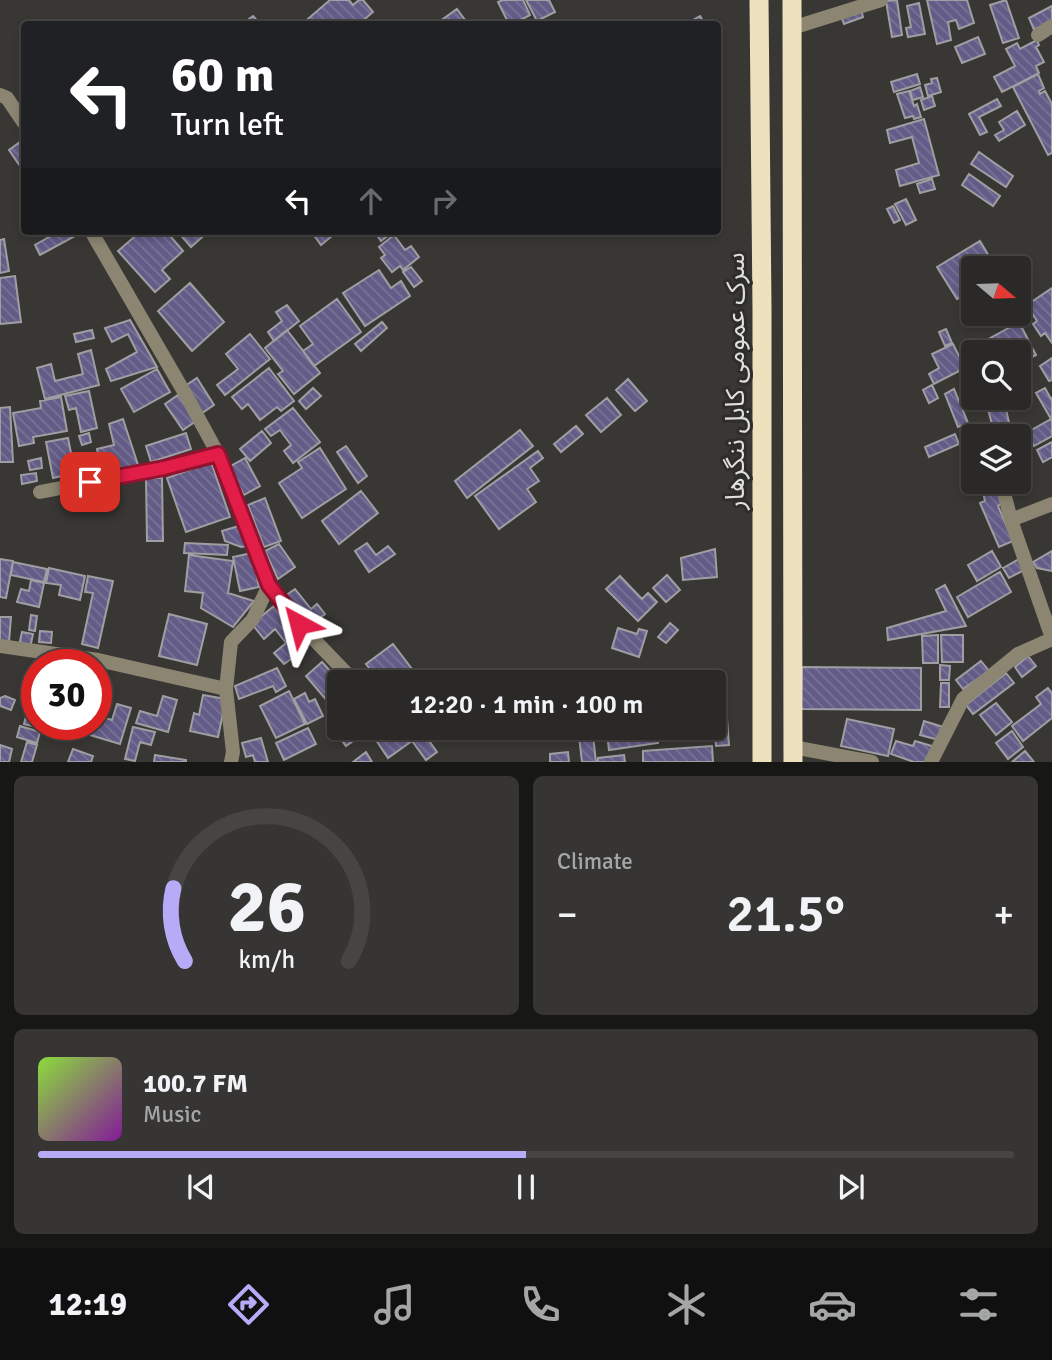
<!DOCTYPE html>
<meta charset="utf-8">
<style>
:root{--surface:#2a2927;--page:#363533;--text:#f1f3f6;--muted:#a5a6a7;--line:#464544;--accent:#b7abf8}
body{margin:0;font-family:Signika,"Noto Sans Arabic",sans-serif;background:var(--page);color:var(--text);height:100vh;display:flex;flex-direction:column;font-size:26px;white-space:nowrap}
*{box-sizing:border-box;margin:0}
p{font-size:23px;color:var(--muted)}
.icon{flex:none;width:38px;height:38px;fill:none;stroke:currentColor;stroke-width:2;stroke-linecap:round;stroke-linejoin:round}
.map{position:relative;height:762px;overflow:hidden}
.drawer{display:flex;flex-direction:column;gap:14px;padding:14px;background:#171715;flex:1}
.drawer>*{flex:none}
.hud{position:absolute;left:21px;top:21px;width:700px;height:214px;border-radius:7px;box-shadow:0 4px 10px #0003,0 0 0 2px var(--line);background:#202124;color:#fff;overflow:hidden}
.needle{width:46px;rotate:109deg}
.controls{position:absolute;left:961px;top:256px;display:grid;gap:14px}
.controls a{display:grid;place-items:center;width:70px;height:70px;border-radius:7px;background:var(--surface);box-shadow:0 4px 10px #0003,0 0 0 2px var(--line);font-size:35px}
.speed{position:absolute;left:21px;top:649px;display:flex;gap:14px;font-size:35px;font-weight:700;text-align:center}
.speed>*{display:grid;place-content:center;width:91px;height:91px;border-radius:50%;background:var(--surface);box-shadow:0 4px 10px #0003,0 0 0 2px var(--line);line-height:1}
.speed .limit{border:10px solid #d22;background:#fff;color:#111}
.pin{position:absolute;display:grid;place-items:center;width:60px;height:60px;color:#fff;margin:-30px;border-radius:14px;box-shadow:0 4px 10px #0006}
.me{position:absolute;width:77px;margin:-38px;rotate:322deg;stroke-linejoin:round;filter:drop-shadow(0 0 5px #0008)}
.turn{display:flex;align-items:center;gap:24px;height:147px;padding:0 35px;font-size:32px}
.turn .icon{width:91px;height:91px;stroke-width:2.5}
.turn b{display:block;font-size:49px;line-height:60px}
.lanes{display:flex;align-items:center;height:66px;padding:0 35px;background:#0003;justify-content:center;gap:35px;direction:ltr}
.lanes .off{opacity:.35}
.big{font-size:52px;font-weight:600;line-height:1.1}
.drawer .widget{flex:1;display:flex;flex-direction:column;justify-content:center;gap:10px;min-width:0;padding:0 24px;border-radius:10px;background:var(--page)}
.drawer .dial{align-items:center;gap:0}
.dial svg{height:182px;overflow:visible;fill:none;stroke:var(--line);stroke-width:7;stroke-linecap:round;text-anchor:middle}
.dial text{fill:var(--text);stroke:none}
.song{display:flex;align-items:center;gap:21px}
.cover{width:84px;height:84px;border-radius:10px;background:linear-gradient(135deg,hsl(90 70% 55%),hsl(290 70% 35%))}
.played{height:7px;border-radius:4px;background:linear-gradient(90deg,var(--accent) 50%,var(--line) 50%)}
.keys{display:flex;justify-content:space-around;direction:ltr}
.heat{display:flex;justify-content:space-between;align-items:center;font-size:38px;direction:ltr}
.drawer .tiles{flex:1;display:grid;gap:14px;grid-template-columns:1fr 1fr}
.widget:last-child{grid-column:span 2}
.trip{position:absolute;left:327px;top:670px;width:399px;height:70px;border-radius:7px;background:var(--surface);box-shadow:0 4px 10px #0003,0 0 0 2px var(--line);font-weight:600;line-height:70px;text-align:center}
.dock{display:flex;height:112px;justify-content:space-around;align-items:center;background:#111010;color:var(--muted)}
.dock .icon{width:49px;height:49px}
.dock .on{color:var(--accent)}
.dock b{font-size:32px;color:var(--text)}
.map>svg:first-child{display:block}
.building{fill:url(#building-back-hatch);stroke:#9f9ea2;stroke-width:2}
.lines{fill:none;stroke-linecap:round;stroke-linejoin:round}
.minor{stroke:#8c8571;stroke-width:14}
.trunk{stroke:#eee2be;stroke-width:19}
.route-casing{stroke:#92132f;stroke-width:18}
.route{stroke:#e11d48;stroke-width:12}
.labels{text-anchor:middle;stroke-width:6;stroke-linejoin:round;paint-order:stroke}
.street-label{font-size:26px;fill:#dfdfdd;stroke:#2e2d2a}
</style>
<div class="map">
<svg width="1052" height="762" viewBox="0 0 1052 762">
<defs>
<pattern id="building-back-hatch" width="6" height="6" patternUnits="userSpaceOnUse" patternTransform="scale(1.75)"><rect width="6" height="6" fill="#635c87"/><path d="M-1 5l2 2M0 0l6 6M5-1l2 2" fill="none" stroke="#797398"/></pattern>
</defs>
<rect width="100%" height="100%" fill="#383734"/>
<path class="building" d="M330,0H349L353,5L359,0H363L373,12L359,24H302Z
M503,0H523L530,15L513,24H509L498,2Z
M526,0H549L555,12L537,21Z
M897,0L902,35L892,37L886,1Z
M927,0H967L974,23L959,29L956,20L948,22L951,40L937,44Z
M1006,0L1019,38L1003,43L990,5Z
M919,3L925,34L908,37L906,28L911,27L907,6Z
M1052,6V21L1034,30L1029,18Z
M457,9L468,24H436Z
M861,9L863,17L844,24L841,16Z
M253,16L260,24H242Z
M700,16L705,24H686Z
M978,37L985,54L962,63L955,47Z
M1037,40L1039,45L1036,47L1044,62L1036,66L1039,73L1002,92L994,77L1015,66L1006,49L1017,43L1020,49Z
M917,74L920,84L894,92L891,82Z
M1038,74L1044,88L1039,91L1040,94L1045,91L1052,104V153L1048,155L1013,87Z
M937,78L941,92L928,96L925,85L932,83L931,79Z
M920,87L923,97L913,100L910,91Z
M909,91L914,106L917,104L921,117L914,119L913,116L905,118L897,94Z
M932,96L935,106L924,110L921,100Z
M997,99L1001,106L979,117L987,132L980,135L969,114Z
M1017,111L1025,125L999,141L995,135L1004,130L999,122Z
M924,119L939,175L900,186L896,170L919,163L912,137L890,143L887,130Z
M20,142L24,148V162L20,166L9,150Z
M979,152L1013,176L1006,187L971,164Z
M969,174L1000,196L993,206L962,185Z
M932,179L935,189L920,193L917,184Z
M906,199L916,220L906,225L895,204Z
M893,206L900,220L894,223L887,209Z
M60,231H74L77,235L40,255L35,245Z
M141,231H166L183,251L162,270L170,279L155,292L118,251Z
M177,231H209L191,247Z
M311,231H338L321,245Z
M374,231H394L381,241Z
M394,235L405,250L411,246L419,257L403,270L400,266L392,272L381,258L385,255L379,247Z
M4,239L9,271L0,273V240Z
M980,241L996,268H973V289L957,299L937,267Z
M411,267L422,281L414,287L403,272Z
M379,270L391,288L401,281L410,296L365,326L343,293Z
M15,276L21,322L0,324V278Z
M190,283L224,322L192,351L158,311Z
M1052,288V343L1045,333L1041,336L1033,324L1037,321L1027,305Z
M337,299L361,332L314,366L303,351L313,344L300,326Z
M287,305L299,321L274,341L268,332L282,321L276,312Z
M130,320L157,367L111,381L106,369L137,352L128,334L112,342L105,328Z
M382,322L387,328L361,351L355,344Z
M1019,322L1036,355L1018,364V352H989L992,349L987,340Z
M946,329L952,343L945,346L939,332Z
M92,330L94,338L76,342L74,334Z
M287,330L320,373L294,394L278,374L283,371L265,348Z
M250,334L270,359L225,395L217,385L238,369L226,354Z
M953,344L965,368L934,384L929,374L939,368L932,354Z
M91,350L99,385L45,399L37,368L51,364L55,381L83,374L78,354Z
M1052,358V380L1049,381L1040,366Z
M269,368L294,401L281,411L277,407L260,420L248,404L242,409L232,397Z
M157,369L170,392L134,412L121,389Z
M197,378L214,405L202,413L185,386Z
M628,379L647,401L635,411L616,390Z
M932,385L938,398L929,403L923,390Z
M313,388L321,396L306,409L299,401Z
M1045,388L1051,399L1052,398V436L1034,446L1026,433L1051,419L1036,393Z
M954,389L968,423L958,427L945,394Z
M89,391L97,428L81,432L76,408L69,410L65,396Z
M178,395L196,421L183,430L165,404Z
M61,397L67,431L33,437L34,443L19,446L13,413L41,408L40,401Z
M607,398L621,415L601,432L586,415Z
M1005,405L1012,436H995L988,409Z
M10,407L13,462H0V408Z
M293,408L320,442L293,463L284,451L291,445L280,430L271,436L265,429Z
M123,419L138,465L102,473L97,449L114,445L109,424Z
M576,426L583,434L561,452L554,444Z
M520,430L533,446L467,498L455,481Z
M262,431L271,443L250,461L240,449Z
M975,432L976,436H973V474H971L961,436Z
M89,433L91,442L82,445L79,436Z
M186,433L191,449L151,462L146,446Z
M955,434L959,444L929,457L925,447Z
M68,438L75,473L53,478L46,442Z
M1052,442V457L1043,462L1037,450Z
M346,446L367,476L358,483L337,452Z
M320,448L346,489L302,518L279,483L302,468L298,462Z
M538,451L543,458L530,468L539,481L527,489L536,502L499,529L475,496Z
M41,458L42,468L30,470L28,461Z
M245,458L260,486L244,495L229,467Z
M89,459L90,469L83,470L82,460Z
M211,462L230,517L186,532L167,478Z
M36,473L37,481L22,484L21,475Z
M146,478H162L163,541H147Z
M996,486L1003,503L998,506L1013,541L999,547L980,503L985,501L983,492Z
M361,491L378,513L339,544L322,521Z
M265,498L281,541L264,547L248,505Z
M242,525L249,546L241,547L225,541L222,531Z
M185,543L228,545L227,555L184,553Z
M367,543L376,555L388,546L395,554L369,572L355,551Z
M279,544L295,567L278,579L265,551Z
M715,549L717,577L683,580L681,558Z
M992,551L1001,567L977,581L968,565Z
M1052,551V571L1037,568L1033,562Z
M252,553L259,587L240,591L233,557Z
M189,555L233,561L228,593L254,601L233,627L201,608L203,593L185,591Z
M0,559L13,561L6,598L0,597Z
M1019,559L1024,570L1009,578L1003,568Z
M13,562L47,569L44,582L11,575Z
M49,568L85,576L80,600L59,595L61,585L46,583Z
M1000,572L1011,592L968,617L957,597Z
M667,575L680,590L666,602L653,588Z
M88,576L113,581L98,648L82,644L93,593L85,592Z
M620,576L642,599L648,593L657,602L638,621L606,589Z
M31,580L44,583L39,607L17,602L21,589L29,591Z
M945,585L966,626L888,640L887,628L946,611L936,590Z
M295,589L311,609L317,604L325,614L308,627L285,596Z
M274,606L307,648L284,664L274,653L286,643L275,629L264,639L252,624Z
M169,614L207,624L197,665L159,656Z
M31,615L37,616L35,631L29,630Z
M0,617H11L9,642H0Z
M670,623L678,630L666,643L658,637Z
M618,628L637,634L639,629L647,631L639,657L612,648Z
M40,631L52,632L51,643L39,642Z
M22,632L33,634L30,648L19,646Z
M938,635V663H923L922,636Z
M941,635H963V662H942Z
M393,644L421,681L419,682H380L366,664Z
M45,655L61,659L59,665H42Z
M1028,656L1036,666L1022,677L1015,667Z
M981,661L989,671L963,689L956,680Z
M322,662L340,682V705L334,709L306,676Z
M940,665L950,666L949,680H940Z
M802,667L921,668V710L801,709Z
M277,668L286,686L276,692L273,686L239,699L235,686Z
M686,672L687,682H656V675Z
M1006,673L1014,683L973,714L966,705Z
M722,676L724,702L714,703V682H691V679Z
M37,683V708L30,706Z
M941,683H949V707H940Z
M1048,688L1052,693V718L1023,741L1012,726L1041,704L1036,697Z
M289,691L305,724L276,738L260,706Z
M305,693L309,702L315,699L323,716L307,724L294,699Z
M203,695L226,699L218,737L190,731L194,713L199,715Z
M5,696L15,700L11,710L0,706V698Z
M163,696L177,700L168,732L136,723L140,711L157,716Z
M996,703L1012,722L996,735L980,715Z
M117,704L131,708L120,744L90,735L93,724H96V715L112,720Z
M28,709L37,711V724H41L40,728L24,724Z
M727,719L729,745L716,746L714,720Z
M847,719L894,729L888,756L841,746Z
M924,721L943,727L939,740L920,735Z
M20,726L40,732L37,743L17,737Z
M340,726V728H371L346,746L334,730Z
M133,727L155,732L151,745L140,742L135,761L125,759Z
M308,728L316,744L284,760L276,743Z
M393,728H420L437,752L426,760L412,741L388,758L376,740Z
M657,728L658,743L609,750L607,734Z
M1012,731L1023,747L1008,759L996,743Z
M593,736L596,762H582L579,737Z
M261,738L268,762H255L253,755L246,757L242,743Z
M896,741L913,746L915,741L935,747L928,762H914L891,754Z
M27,742L37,745L32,762H21Z
M0,745L12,749L9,762H0Z
M712,746L713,762H643V751Z
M73,749L93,756L91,762H68Z
M1025,751L1034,762H1012Z
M366,752L372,762H353Z
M568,752L569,762H550V754Z
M155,755L186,760V762H154Z
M624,755L625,762H598V758Z"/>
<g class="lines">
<path class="minor" d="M792,28L881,0
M1038,35L1052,26
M0,95L7,98L24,123
M91,231L187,397L218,454L269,585L299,624L355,682
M1001,481L1011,520L1052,638
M40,492L165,468L218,454
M1011,520L1052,504
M0,646L98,660L226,689
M793,747L872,762
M231,762L233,752L226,689L231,642L253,619L269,585
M931,762L963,699L1018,654L1052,639"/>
<path class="trunk" d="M759,0L762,309V762
M792,0L793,762"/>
</g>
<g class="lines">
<defs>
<path id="route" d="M90,482L164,468L218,454L269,585L299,624"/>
</defs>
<use href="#route" class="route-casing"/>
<use href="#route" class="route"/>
</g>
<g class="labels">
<g class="street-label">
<text transform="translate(735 381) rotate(-90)" y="9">سرک عمومی کابل ننگرهار</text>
</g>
</g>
</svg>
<div class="controls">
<a><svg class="needle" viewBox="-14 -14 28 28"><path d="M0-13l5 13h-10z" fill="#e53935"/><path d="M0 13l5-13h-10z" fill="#a5a6a7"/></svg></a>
<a><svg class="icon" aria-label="search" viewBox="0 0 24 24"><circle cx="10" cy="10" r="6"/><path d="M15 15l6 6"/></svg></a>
<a><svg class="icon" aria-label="layers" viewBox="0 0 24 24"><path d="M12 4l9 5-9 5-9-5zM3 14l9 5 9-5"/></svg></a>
</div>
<div class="speed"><div class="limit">30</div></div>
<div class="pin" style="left:90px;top:482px;background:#d93025"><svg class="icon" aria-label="arrive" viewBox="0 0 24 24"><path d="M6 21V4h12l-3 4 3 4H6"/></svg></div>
<svg class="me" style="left:299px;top:624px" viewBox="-20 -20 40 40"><path d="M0-17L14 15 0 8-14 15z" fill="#e11d48" stroke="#fff" stroke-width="4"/></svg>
<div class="trip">12:20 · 1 min · 100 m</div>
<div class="hud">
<div class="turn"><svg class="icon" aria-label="left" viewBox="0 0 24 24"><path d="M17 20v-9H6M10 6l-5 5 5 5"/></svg><div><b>60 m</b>Turn left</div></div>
<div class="lanes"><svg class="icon" aria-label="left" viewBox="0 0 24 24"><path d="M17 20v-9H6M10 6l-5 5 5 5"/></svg><svg class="icon off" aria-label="ahead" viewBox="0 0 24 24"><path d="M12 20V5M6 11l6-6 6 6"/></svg><svg class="icon off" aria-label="right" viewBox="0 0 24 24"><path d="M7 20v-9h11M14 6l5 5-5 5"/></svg></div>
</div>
</div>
<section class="drawer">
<div class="tiles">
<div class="widget dial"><svg viewBox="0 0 100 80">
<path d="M14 69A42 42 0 1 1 86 69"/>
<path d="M14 69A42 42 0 0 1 9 37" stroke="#b7abf8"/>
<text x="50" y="56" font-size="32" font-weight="700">26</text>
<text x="50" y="72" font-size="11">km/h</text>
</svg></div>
<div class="widget"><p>Climate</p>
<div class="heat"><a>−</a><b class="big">21.5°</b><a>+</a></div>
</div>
<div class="widget">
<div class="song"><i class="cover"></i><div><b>100.7 FM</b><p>Music</p></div></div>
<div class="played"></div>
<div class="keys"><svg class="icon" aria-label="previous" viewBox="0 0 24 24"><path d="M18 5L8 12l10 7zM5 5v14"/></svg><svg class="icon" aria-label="pause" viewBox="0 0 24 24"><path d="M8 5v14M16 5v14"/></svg><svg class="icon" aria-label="next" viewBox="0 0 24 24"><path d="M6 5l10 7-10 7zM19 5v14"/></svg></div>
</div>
</div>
</section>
<nav class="dock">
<b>12:19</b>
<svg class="icon on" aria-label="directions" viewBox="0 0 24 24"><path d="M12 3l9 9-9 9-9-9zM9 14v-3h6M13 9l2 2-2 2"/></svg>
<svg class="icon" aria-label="music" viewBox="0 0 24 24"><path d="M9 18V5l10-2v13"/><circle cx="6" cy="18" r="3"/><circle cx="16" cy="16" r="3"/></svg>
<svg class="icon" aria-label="phone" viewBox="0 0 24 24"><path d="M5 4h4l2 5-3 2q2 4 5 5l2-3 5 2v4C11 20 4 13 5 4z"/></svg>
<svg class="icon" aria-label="climate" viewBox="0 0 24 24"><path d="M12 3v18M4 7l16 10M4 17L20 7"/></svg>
<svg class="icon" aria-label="car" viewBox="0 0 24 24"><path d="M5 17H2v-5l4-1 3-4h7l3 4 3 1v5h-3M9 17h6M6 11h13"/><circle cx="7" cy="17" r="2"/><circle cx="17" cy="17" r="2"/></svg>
<svg class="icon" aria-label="filters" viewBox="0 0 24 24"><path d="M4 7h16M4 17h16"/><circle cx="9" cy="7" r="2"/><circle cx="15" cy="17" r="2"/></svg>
</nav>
